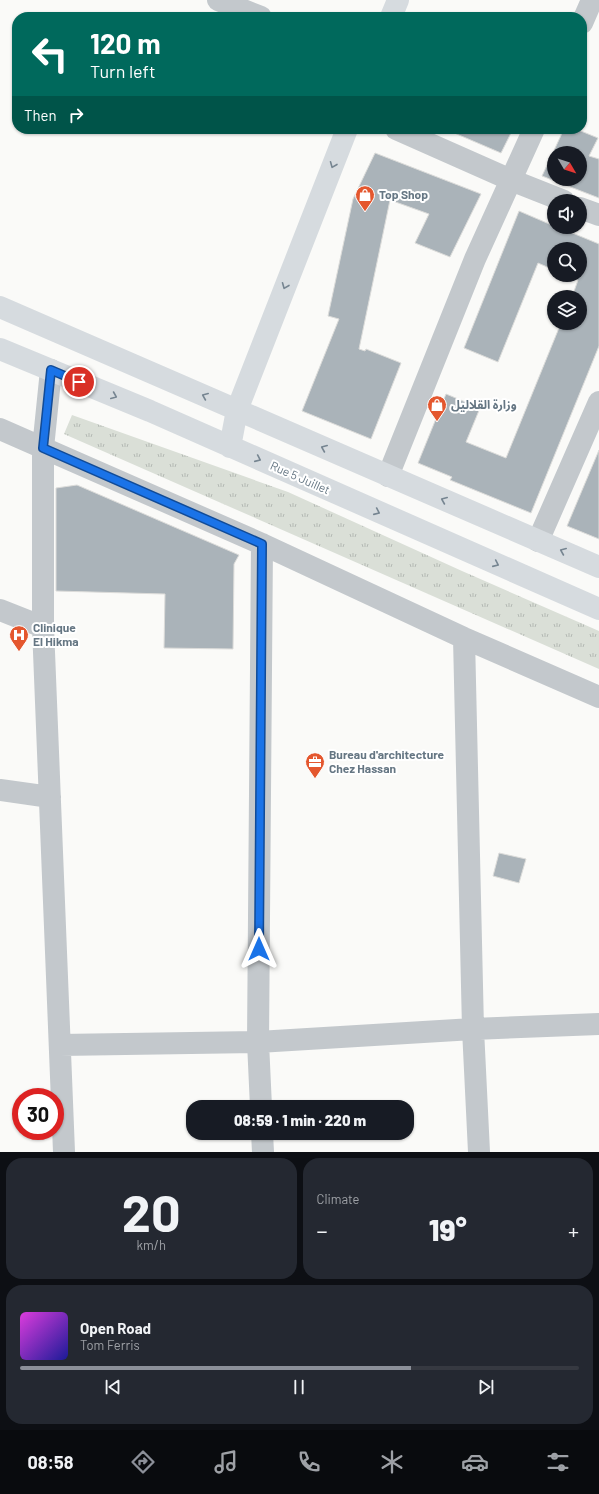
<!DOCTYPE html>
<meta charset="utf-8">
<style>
:root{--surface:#171b24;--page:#242831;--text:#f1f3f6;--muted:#9ea1a6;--line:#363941;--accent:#8c9099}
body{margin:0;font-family:Barlow,"Noto Sans Arabic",sans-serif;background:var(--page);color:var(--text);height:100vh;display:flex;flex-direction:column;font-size:15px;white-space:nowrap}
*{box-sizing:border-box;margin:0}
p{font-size:13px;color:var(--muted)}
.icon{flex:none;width:22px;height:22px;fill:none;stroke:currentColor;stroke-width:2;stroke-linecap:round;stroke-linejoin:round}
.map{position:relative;height:1152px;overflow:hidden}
.side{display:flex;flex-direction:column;gap:6px;padding:6px;background:#0d0f14;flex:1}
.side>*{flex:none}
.top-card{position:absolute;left:12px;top:12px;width:575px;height:122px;border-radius:16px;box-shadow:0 1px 3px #0004;background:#00695c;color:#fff;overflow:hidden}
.needle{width:26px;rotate:129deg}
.controls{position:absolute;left:547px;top:146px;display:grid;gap:8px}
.controls a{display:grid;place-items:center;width:40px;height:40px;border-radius:50%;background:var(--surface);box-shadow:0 1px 3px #0004;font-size:20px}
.speed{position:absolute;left:12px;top:1088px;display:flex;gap:8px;font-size:20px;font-weight:700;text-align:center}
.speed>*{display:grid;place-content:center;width:52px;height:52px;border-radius:50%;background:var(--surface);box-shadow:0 1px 3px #0004;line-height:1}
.speed .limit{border:6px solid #d22;background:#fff;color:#111}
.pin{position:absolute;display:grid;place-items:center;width:34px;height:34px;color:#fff;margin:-17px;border:2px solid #fff;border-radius:50%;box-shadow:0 1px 4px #0007}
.me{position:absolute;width:44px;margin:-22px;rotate:0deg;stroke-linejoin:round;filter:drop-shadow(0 0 3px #0008)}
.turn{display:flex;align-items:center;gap:14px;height:84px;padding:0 12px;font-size:18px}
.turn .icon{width:52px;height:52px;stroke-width:2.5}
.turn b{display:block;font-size:28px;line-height:34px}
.then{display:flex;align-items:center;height:38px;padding:0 12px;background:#0003;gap:8px;font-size:15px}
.big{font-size:30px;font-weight:800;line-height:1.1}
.side .tile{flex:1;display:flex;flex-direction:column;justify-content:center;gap:6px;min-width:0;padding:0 14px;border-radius:16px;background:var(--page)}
.side .dial{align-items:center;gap:0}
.dial b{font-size:52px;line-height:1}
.song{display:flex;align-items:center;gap:12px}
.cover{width:48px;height:48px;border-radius:6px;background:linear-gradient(135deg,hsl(300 70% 55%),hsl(240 70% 35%))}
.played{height:4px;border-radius:2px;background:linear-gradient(90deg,var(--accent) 70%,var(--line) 70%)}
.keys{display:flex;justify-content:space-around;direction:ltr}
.heat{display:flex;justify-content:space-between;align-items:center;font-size:22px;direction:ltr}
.side .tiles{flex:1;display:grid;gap:6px;grid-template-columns:1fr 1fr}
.tile:last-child{grid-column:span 2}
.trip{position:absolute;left:186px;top:1100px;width:228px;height:40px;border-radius:16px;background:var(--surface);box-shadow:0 1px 3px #0004;font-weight:800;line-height:40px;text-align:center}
.dock{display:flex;height:64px;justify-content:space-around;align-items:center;background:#090b0e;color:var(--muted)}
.dock .icon{width:28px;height:28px}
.dock .on{color:var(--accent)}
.dock b{font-size:18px;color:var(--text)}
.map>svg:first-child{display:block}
.grass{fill:url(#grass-tufts)}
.building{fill:#aab3b9;stroke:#dcdcda;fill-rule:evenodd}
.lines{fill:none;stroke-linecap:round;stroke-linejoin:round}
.minor{stroke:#c3c8cc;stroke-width:22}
.major{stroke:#d6dbdf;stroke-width:22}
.oneway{stroke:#768591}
.route-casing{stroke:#114b97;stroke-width:10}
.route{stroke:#1a73e8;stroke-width:7}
.labels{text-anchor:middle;stroke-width:4;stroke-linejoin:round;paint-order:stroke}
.poi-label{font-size:12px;font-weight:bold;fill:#657683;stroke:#fff;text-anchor:start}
.street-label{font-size:12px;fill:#657683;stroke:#fff}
</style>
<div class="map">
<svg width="599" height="1152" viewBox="0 0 599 1152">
<defs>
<pattern id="grass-tufts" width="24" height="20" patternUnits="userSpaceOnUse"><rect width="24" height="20" fill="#dadfd7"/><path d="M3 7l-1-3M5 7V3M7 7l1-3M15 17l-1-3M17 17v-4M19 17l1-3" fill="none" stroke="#b4b9b4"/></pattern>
</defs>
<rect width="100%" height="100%" fill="#fafaf8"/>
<path class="grass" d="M72,415L288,492L462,571L599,631V669L64,434Z"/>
<path class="building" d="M445,129H513L501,153Z
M564,129H576L598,138L589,156L599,159V198L542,176ZM554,153H580V179H554Z
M375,153L481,194L450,257L415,243L429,214L390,200L359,349L365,351L366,349L401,363L371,439L302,411L339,319L328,316L353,199Z
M519,211L554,226V227H558L599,244V346L531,513L450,480L452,477L418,463L446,394L480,408L466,442L506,458L561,323H580V297H572L578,280L566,275H580V249H554V270L538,263L498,362L464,348Z
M599,450V539L567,526Z
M77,485L239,555L234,564L233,649L164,648L165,594L56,591V488Z
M499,853L526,859L519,883L493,876Z"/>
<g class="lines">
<path class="minor" d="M218,0L261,17
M582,23L592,0
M396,129L511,180L564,201
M580,208L599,215
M51,370L43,448V627L64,1152
M0,429L262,544L464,638L599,697
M388,476L475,259L534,129
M538,541L599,402
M0,610L43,627
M464,638L473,1029L479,1152
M0,790L50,797
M60,1045L258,1042L473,1029L599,1024
M261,1107L258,1042L262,544
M262,1133L263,1152"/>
<path class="major" d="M391,17L398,0
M0,307L599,567
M0,349L150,411L599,609
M230,447L237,410L347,129"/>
</g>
<defs><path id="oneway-chevron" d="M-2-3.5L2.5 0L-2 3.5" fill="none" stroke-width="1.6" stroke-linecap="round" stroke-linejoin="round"/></defs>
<g class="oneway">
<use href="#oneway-chevron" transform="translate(333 165) rotate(112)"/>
<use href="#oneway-chevron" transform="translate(285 286) rotate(112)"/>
<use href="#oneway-chevron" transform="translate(114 396) rotate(23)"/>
<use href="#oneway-chevron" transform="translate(205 396) rotate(-157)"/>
<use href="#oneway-chevron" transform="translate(324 448) rotate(-157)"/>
<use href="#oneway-chevron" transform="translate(258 459) rotate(24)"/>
<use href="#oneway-chevron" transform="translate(444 500) rotate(-157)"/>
<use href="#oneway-chevron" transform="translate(377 512) rotate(24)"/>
<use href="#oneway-chevron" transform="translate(563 551) rotate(-157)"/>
<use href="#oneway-chevron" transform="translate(496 564) rotate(24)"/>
</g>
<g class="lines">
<defs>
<path id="route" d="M79,382L51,370L43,448L262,544L259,949"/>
</defs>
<use href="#route" class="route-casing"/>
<use href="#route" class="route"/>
</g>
<defs>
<symbol id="shop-pin" viewBox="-11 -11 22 30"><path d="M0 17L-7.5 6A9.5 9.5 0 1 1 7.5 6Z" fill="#e4572e" stroke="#fff"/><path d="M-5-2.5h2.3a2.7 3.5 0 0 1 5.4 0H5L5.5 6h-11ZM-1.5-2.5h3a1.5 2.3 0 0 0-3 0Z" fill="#fff"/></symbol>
<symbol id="hospital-pin" viewBox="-11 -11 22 30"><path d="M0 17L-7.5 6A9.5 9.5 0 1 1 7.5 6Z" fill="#e4572e" stroke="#fff"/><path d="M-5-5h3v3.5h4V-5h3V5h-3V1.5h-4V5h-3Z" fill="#fff"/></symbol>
<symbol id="office-pin" viewBox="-11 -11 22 30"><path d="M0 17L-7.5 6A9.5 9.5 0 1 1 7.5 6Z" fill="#e4572e" stroke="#fff"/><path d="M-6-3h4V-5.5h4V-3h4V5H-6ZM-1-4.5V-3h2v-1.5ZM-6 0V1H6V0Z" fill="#fff"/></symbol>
</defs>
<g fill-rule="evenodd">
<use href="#shop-pin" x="354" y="184" width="22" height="30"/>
<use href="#shop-pin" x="426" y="394" width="22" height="30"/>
<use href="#hospital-pin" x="8" y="624" width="22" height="30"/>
<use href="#office-pin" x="304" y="751" width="22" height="30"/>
</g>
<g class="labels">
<g class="poi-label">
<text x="379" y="199">Top Shop</text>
<text x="451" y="409">وزارة القلاليل</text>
<text x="33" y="632">Clinique<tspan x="33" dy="14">El Hikma</tspan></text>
<text x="329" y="759">Bureau d'architecture<tspan x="329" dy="14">Chez Hassan</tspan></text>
</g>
<g class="street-label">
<text transform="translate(300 478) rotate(24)" y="4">Rue 5 Juillet</text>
</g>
</g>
</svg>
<div class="controls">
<a><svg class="needle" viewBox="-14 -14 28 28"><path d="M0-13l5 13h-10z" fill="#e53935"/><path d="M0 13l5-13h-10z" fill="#9ea1a6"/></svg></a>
<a><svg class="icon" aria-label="sound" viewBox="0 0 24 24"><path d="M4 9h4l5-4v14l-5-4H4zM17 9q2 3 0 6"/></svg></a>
<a><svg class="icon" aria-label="search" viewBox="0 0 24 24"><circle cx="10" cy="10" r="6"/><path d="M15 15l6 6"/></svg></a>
<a><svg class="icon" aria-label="layers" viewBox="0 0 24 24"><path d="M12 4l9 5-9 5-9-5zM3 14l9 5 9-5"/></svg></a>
</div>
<div class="speed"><div class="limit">30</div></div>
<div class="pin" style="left:79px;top:382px;background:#d93025"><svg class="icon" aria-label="arrive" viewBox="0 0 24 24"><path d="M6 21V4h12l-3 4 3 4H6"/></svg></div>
<svg class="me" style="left:259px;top:949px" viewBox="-20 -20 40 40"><path d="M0-17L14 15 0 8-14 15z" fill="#1a73e8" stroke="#fff" stroke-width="4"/></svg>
<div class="trip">08:59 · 1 min · 220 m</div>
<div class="top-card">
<div class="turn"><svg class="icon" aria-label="left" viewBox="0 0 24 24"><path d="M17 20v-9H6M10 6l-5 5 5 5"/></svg><div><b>120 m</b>Turn left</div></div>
<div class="then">Then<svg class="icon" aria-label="right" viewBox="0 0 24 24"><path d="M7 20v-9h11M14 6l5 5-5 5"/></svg></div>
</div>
</div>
<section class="side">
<div class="tiles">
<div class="tile dial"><b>20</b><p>km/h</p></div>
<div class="tile"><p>Climate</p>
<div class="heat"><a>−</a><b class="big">19°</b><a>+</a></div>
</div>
<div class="tile">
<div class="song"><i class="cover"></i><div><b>Open Road</b><p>Tom Ferris</p></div></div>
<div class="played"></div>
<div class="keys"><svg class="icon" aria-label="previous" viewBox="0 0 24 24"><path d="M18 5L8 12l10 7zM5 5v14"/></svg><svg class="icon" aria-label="pause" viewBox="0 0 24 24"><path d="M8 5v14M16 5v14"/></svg><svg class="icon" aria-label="next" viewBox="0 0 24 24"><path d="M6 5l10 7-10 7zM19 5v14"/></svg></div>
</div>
</div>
</section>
<nav class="dock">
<b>08:58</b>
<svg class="icon on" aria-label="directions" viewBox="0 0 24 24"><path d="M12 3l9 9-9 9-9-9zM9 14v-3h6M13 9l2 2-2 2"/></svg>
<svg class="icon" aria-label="music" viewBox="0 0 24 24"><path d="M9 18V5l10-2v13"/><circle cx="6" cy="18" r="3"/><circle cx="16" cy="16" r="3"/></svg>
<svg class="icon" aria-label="phone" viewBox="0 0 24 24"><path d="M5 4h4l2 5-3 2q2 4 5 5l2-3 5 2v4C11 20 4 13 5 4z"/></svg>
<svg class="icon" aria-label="climate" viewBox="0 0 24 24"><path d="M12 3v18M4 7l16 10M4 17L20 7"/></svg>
<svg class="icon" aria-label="car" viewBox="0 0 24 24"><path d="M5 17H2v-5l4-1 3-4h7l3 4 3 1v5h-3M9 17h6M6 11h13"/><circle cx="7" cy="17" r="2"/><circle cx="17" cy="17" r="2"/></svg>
<svg class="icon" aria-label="filters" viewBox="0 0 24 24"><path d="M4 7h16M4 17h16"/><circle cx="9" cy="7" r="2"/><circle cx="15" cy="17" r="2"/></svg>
</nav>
